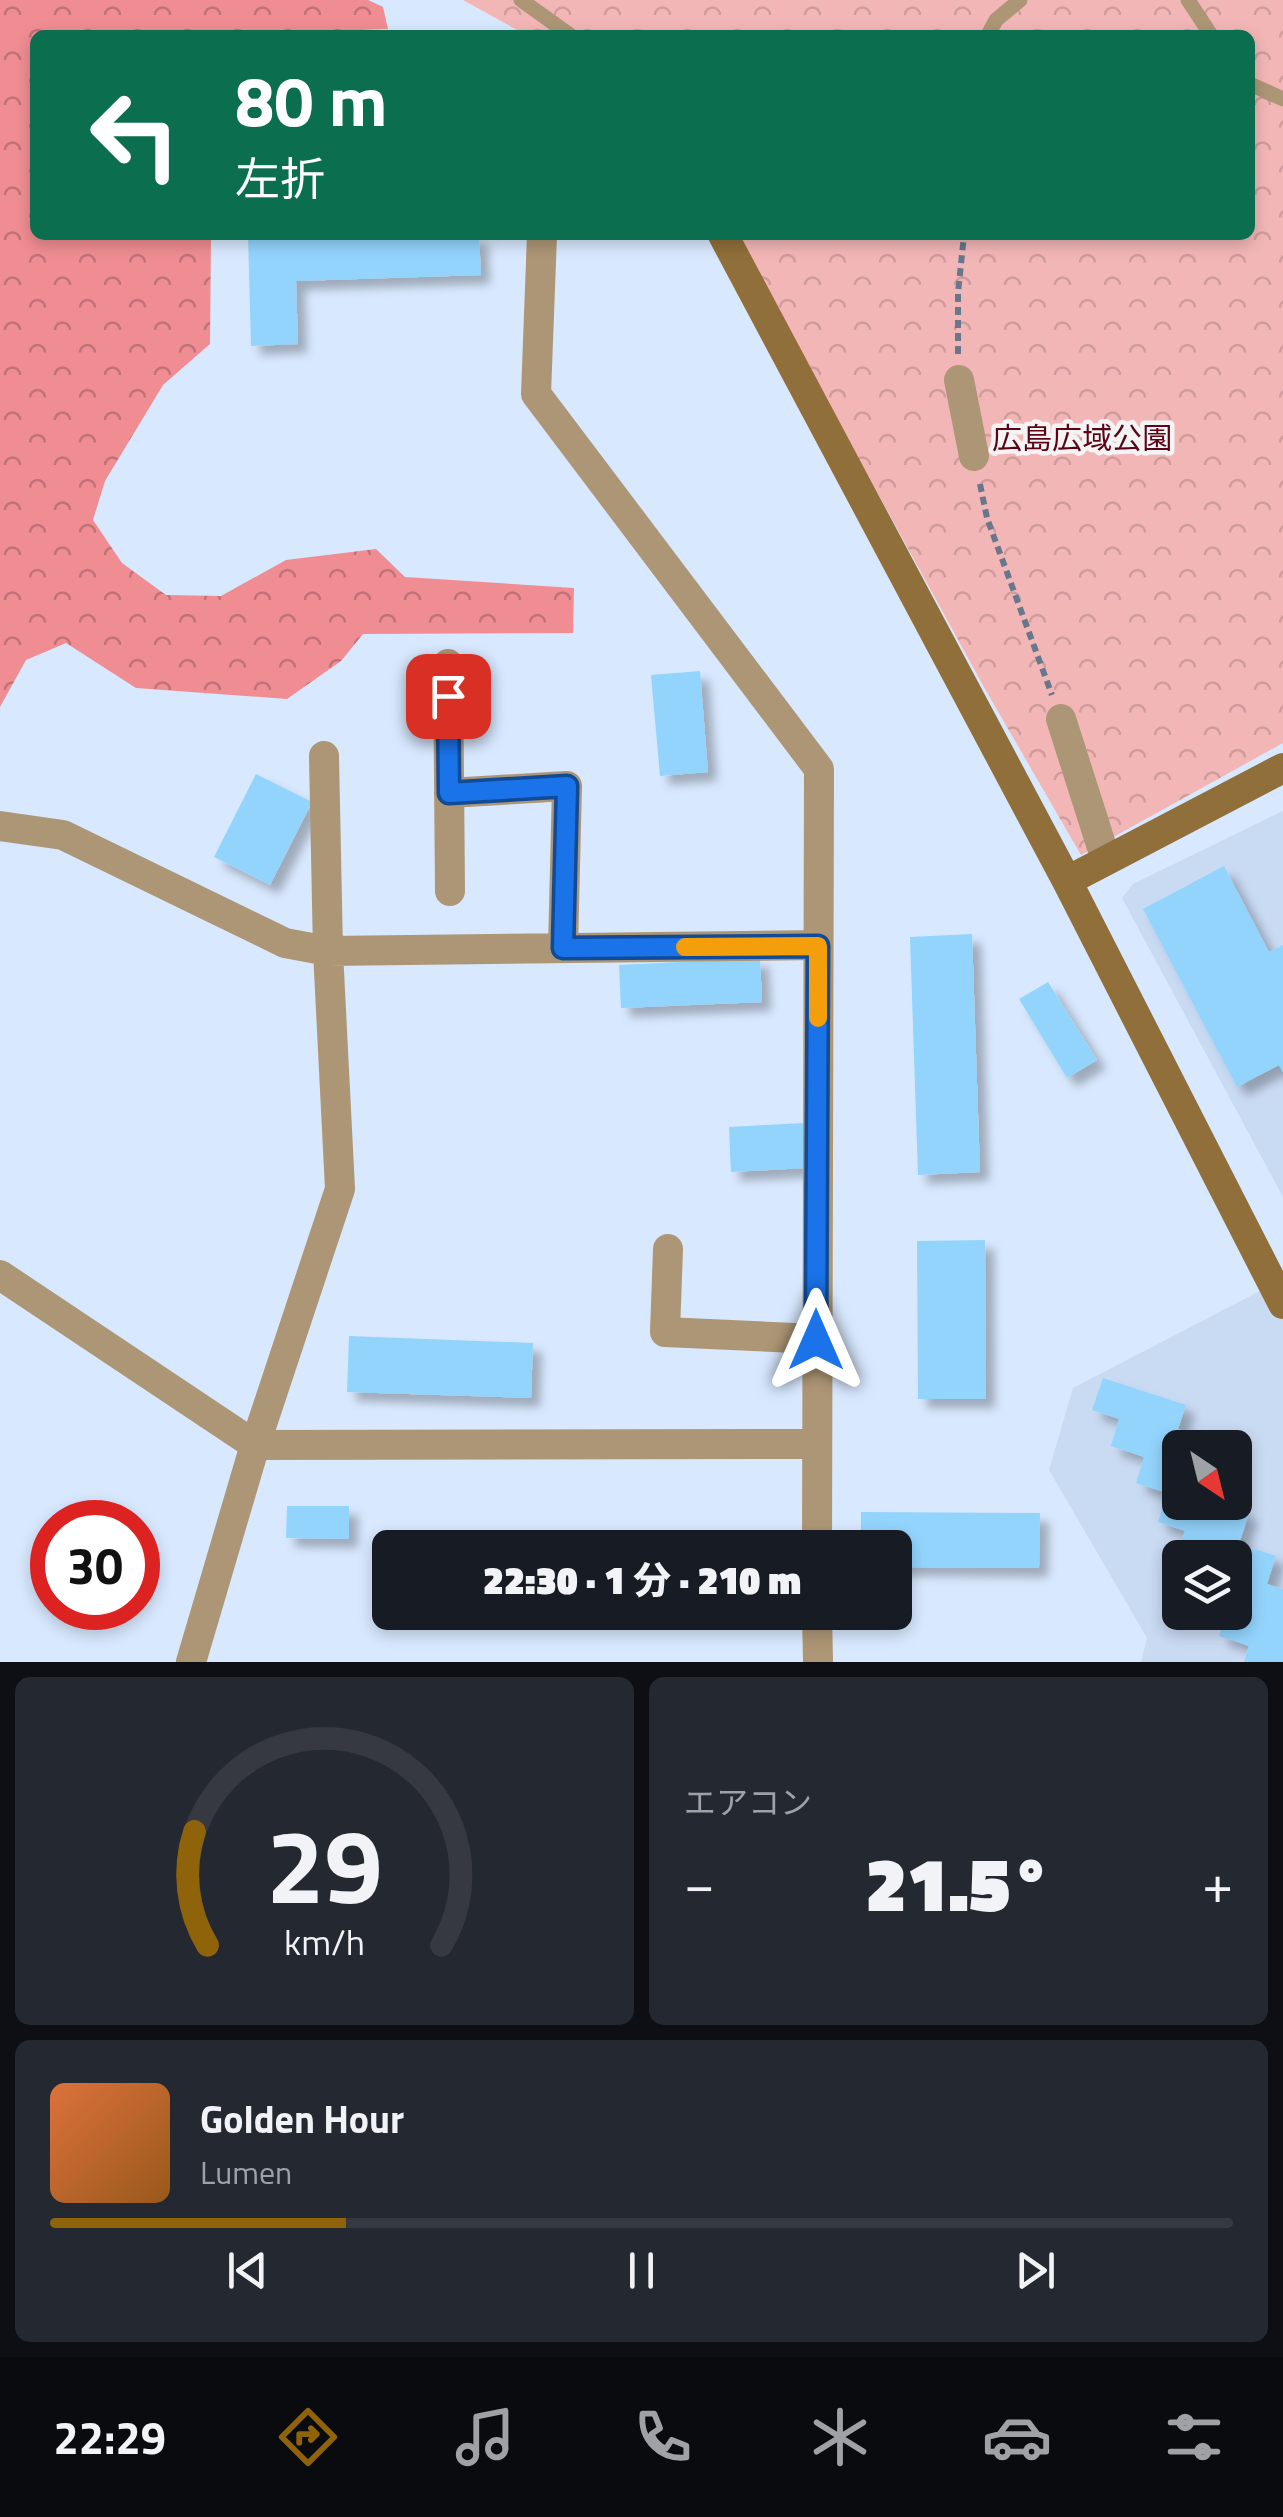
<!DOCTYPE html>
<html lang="ja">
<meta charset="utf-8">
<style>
:root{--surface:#171b24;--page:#242831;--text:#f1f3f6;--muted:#9ea1a6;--line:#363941;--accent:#8f630a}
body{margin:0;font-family:"Titillium Web","Noto Sans JP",sans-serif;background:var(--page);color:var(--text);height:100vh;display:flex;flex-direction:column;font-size:38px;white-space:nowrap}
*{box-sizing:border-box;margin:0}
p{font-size:32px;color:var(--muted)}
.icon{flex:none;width:55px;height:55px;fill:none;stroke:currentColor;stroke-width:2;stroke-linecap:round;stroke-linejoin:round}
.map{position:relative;height:1662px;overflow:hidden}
.side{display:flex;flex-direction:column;gap:15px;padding:15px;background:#0d0f14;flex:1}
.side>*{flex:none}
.guide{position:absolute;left:30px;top:30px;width:1225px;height:210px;border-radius:15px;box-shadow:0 5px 15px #0003;background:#0b6e4f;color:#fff;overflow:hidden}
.needle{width:65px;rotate:145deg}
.buttons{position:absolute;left:1162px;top:1430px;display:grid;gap:20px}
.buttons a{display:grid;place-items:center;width:90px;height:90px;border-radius:15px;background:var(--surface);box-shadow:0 5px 15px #0003;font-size:50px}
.speed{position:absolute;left:30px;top:1500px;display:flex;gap:20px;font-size:50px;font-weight:700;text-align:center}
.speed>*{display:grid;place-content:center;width:130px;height:130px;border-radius:50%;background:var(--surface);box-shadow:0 5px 15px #0003;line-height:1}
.speed .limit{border:15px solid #d22;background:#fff;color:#111}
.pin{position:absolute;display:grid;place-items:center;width:85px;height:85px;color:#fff;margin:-42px;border-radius:20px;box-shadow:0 5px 15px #0006}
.me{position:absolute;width:110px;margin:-55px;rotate:0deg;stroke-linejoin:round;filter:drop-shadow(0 0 8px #0008)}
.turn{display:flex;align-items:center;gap:35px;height:210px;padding:0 40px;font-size:45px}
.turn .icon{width:130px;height:130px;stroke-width:2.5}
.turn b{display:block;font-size:70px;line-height:85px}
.big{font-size:75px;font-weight:800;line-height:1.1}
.side .widget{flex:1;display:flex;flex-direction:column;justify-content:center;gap:15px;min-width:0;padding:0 35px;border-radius:15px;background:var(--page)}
.side .dial{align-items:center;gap:0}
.dial svg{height:260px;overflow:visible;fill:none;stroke:var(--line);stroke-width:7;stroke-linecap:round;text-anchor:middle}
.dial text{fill:var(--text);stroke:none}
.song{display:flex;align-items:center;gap:30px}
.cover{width:120px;height:120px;border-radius:15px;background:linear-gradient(135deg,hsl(20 70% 55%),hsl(30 70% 35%))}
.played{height:10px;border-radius:5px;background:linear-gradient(90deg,var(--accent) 25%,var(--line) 25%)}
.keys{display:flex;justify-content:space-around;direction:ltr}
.heat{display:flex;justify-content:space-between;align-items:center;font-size:55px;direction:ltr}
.side .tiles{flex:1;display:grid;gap:15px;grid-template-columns:1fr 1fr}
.widget:last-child{grid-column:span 2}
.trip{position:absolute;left:372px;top:1530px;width:540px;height:100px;border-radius:15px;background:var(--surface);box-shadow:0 5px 15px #0003;font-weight:800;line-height:100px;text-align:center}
.tabs{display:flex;height:160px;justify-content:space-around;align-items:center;background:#090b0e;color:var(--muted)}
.tabs .icon{width:70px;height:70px}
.tabs .selected{color:var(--accent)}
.tabs b{font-size:45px;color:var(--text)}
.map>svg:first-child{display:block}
.built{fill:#c9daf3;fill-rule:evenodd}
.forest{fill:url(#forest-crowns)}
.park{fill:url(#park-crowns)}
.building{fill:#93d4fd;filter:url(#shadow)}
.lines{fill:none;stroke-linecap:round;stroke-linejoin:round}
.path{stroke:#68778c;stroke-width:6;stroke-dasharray:8 5;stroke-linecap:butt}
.lane{stroke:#ad9675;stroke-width:15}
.street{stroke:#ad9675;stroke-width:30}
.secondary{stroke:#906f3b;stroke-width:30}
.route-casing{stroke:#114b97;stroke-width:25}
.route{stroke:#1a73e8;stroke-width:18}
.slow{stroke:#f59e0b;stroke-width:18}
.labels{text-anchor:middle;stroke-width:9;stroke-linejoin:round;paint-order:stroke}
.park-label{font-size:30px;fill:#5d0318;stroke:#f4f4f4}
</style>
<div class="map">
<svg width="1283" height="1662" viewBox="0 0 1283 1662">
<defs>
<pattern id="forest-crowns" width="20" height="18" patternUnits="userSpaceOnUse" patternTransform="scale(2.5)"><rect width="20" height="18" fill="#ef8d92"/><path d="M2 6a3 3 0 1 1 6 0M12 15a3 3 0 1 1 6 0" fill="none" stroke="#c07277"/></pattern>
<pattern id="park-crowns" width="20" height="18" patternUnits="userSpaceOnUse" patternTransform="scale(2.5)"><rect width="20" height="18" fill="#f3b6b7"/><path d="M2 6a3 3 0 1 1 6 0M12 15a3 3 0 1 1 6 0" fill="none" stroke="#cf9c9e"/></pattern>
<filter id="shadow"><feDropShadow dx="9" dy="9" stdDeviation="5" flood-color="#0004"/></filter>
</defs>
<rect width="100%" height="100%" fill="#d8e8fe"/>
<path class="built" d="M1283,811V1197L1122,898L1133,884Z
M1283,1279V1662H1141L1147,1638L1049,1470L1073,1388ZM1180,1448H1235V1502H1180ZM1180,1558H1235V1612H1180Z"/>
<path class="forest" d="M0,0H368L383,7L388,29L231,35H35V235H211L210,344L163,385L105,481L93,520L122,563L166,595L221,596L286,560L376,549L405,577L574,588L573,633L363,634L341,661L287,699L136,688L66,643L26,660L0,707Z"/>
<path class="park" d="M463,0H1283V743L1081,855L985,689L736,235H1250V35H526Z"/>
<path class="building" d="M248,235H479L481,275L296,281L298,344L251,346Z
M700,671L708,772L660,776L651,675Z
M256,774L312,802L270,885L214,857Z
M1224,866L1269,952L1283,945V1072L1279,1065L1237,1087L1143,909Z
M972,934L980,1172L918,1175L910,937Z
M760,958L762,1002L621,1008L619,965Z
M1048,982L1097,1060L1067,1078L1019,999Z
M804,1123L806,1168L731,1172L729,1127Z
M985,1240L986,1399H918L917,1241Z
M349,1336L533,1343L531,1398L347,1392Z
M1103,1378L1186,1405L1178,1429L1209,1439L1206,1448H1180V1502H1223L1249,1513L1239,1544L1276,1556L1267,1584L1283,1589V1662H1244L1249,1646L1219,1636L1227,1612H1235V1558L1176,1557L1185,1531L1158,1522L1167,1493L1136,1483L1144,1457L1111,1446L1119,1419L1092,1410Z
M287,1506H349V1539L286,1538Z
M861,1512L1040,1513L1039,1568L895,1567V1548H861Z"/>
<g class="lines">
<path class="path" d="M958,354V293L964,235
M980,484L987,518L1052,695"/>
<path class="lane" d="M521,0L570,35
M1188,0L1211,35
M988,35L996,20L1020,0
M1250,84L1283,99"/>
<path class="street" d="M542,235L536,394L819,769L817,1548
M959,380L974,456
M448,664L450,891
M1061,719L1106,860
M449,793L567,786L563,948
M0,826L63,835L285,943L328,951L818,945
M668,1249L665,1332L816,1339
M0,1275L255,1445L815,1444
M817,1612L818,1662
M191,1662L255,1445L340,1189L328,951L324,756"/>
<path class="secondary" d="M723,235L1067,881L1283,1304
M1067,881L1283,768"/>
</g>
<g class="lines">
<defs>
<path id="route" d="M448,696L449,793L567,786L563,948L818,946L816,1340"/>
</defs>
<use href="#route" class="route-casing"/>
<use href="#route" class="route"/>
<path class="slow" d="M685,947L818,946V1018"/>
</g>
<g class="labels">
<g class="park-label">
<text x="1082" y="449">広島広域公園</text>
</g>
</g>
</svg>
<div class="buttons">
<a><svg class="needle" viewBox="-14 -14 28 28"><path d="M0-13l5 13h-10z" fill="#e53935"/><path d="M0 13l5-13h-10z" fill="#9ea1a6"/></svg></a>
<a><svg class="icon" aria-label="layers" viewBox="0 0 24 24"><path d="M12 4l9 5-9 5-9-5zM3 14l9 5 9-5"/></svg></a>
</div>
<div class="speed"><div class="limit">30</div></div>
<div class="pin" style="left:448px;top:696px;background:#d93025"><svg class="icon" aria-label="arrive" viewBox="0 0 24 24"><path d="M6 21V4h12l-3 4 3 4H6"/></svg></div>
<svg class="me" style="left:816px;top:1340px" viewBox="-20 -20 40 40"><path d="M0-17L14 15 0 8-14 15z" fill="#1a73e8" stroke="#fff" stroke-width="4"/></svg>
<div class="trip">22:30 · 1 分 · 210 m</div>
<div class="guide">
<div class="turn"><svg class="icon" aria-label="left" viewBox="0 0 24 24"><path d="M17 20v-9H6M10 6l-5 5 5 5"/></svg><div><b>80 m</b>左折</div></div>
</div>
</div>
<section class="side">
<div class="tiles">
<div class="widget dial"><svg viewBox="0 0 100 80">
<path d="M14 69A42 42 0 1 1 86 69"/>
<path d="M14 69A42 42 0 0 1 10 34" stroke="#8f630a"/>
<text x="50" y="56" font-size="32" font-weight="700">29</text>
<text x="50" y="72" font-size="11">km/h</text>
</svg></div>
<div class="widget"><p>エアコン</p>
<div class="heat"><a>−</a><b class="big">21.5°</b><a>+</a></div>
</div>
<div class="widget">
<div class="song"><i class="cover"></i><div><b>Golden Hour</b><p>Lumen</p></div></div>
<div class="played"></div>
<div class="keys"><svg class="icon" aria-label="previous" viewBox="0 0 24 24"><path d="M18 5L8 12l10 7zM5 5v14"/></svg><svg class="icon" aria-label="pause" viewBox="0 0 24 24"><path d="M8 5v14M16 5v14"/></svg><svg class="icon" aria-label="next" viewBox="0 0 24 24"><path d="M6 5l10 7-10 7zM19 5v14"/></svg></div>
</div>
</div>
</section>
<nav class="tabs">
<b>22:29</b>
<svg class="icon selected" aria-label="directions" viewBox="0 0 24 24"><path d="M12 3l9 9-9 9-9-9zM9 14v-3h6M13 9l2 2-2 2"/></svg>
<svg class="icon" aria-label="music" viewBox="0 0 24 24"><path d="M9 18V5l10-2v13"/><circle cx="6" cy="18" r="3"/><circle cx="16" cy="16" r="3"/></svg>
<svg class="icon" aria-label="phone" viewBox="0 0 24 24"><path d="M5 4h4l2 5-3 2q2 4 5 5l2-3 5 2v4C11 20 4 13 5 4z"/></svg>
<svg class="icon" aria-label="climate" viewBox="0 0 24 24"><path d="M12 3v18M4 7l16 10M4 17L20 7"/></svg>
<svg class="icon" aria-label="car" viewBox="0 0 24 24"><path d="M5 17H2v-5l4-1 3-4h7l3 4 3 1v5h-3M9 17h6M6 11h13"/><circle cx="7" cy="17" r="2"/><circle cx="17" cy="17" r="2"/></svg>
<svg class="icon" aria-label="filters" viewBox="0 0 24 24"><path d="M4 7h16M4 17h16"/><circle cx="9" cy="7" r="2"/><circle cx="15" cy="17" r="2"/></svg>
</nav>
